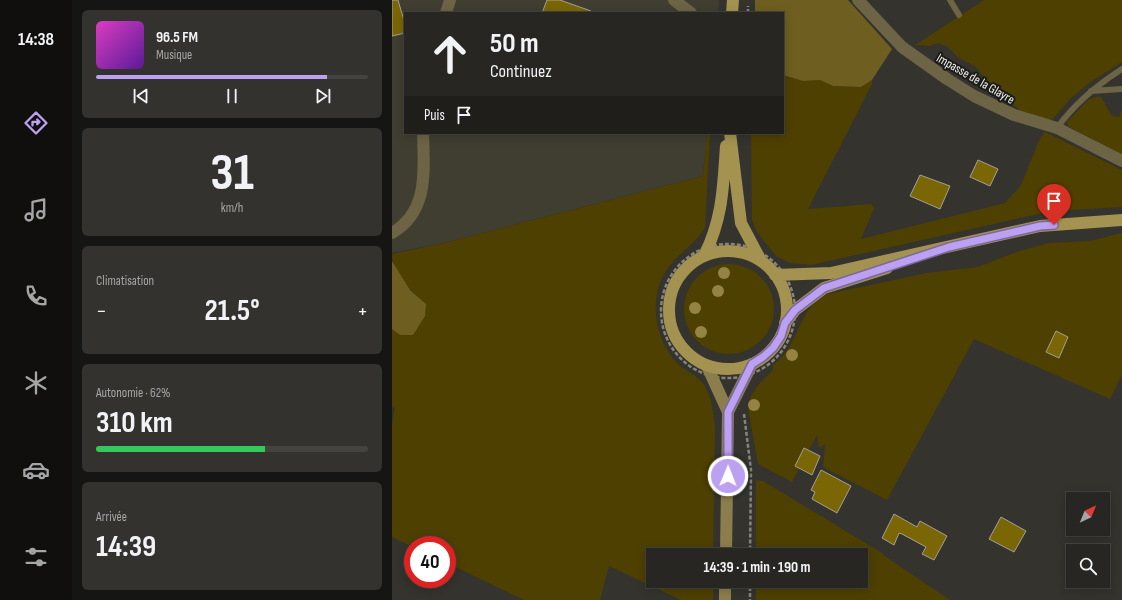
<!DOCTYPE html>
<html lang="fr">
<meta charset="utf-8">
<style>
:root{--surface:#272622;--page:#33322f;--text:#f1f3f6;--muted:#a4a5a5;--line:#434340;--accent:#bca0f2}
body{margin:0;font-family:"Sofia Sans Condensed",sans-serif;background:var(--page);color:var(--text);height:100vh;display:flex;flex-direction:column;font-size:15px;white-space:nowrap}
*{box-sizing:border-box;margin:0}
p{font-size:13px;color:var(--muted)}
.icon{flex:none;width:22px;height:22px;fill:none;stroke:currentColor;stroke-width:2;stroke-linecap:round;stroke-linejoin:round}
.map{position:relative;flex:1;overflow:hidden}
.panel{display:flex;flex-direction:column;gap:10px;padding:10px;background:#151513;width:320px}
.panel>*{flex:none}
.guide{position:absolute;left:12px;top:12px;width:380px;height:122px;border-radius:0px;box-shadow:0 2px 10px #0003,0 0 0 1px var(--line);background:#272622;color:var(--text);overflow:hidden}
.needle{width:26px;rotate:43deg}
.fabs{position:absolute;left:674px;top:492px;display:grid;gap:8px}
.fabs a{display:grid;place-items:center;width:44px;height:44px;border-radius:0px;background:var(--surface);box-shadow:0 2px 10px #0003,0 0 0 1px var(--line);font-size:20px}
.speed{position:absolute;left:12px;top:536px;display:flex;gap:8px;font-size:20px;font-weight:700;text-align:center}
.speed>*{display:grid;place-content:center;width:52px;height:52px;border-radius:50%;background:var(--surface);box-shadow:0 2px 10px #0003,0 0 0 1px var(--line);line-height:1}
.speed .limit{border:6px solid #d22;background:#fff;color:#111}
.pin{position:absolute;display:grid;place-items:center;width:34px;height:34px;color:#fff;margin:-41px -17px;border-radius:50% 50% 50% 0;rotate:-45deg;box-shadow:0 0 4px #0007}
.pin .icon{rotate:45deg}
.me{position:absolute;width:44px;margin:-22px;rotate:1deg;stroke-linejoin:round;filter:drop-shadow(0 0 3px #0008)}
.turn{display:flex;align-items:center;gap:14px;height:84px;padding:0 20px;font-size:18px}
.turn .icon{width:52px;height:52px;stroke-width:2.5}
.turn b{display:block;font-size:28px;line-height:34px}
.then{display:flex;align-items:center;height:38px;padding:0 20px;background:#0003;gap:8px;font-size:15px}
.big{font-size:30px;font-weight:700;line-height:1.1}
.panel .tile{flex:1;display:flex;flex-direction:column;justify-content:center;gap:6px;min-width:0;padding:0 14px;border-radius:6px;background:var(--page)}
.panel .dial{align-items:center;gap:0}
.dial b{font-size:52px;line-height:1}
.song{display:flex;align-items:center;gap:12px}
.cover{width:48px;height:48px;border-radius:6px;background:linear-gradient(135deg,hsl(310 70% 55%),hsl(270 70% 35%))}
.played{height:4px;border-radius:2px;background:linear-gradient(90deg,var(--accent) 85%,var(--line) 85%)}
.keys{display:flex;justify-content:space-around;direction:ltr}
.heat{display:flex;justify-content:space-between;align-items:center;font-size:22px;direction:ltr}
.charge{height:6px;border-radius:3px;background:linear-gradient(90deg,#34c759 62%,var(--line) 0)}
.trip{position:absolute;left:254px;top:548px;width:222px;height:40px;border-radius:0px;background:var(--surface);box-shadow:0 2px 10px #0003,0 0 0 1px var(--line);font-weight:700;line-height:40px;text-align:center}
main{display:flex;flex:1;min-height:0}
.tab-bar{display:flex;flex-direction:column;width:72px;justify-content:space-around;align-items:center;background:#100f0e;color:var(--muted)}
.tab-bar .icon{width:28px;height:28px}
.tab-bar .active{color:var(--accent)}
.tab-bar b{font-size:18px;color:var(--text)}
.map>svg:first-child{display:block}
.built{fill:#403d31}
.green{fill:#4e4000}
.forest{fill:#6e5e1f}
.building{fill:#7b6605;stroke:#a2a099}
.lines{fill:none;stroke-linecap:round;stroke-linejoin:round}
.path{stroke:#85847f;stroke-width:2.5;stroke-dasharray:4 2;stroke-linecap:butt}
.lane{stroke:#6c6445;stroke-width:6}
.street{stroke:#6c6445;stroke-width:12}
.secondary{stroke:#8c7e4c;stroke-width:12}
.primary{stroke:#a49250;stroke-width:12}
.tree{fill:#948343}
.route-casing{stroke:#7a689d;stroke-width:10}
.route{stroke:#bca0f2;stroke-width:7}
.labels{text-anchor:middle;stroke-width:4;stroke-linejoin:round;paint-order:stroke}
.street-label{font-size:13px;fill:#efeeea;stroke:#1b1b18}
</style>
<main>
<nav class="tab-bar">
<b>14:38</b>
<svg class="icon active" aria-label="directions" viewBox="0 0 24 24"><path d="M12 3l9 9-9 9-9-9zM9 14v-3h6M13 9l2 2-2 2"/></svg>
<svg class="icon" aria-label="music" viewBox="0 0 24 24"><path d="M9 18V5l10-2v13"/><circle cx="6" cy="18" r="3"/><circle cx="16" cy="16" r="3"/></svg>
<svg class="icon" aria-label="phone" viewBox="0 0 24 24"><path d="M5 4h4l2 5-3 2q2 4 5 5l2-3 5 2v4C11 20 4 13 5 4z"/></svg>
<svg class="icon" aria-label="climate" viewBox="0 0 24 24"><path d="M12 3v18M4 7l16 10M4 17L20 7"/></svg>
<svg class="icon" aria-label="car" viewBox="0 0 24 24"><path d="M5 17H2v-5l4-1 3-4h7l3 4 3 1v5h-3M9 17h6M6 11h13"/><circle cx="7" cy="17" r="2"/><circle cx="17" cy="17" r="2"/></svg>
<svg class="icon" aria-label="filters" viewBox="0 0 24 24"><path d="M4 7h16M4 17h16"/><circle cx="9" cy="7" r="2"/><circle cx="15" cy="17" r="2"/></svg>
</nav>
<section class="panel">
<div class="tile">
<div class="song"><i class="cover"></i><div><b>96.5 FM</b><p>Musique</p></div></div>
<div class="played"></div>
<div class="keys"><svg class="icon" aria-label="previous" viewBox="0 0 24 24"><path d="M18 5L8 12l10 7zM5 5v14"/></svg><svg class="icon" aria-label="pause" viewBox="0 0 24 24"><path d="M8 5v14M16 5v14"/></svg><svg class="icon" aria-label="next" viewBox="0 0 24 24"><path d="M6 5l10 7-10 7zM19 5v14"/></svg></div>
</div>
<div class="tile dial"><b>31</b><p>km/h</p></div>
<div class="tile"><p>Climatisation</p>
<div class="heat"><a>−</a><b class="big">21.5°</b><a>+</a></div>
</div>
<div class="tile"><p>Autonomie · 62%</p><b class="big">310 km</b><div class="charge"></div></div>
<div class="tile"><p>Arrivée</p><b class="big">14:39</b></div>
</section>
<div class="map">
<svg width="730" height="600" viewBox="0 0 730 600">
<rect width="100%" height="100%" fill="#34332d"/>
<path class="built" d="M0,0H327L326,13H13V133H315L311,176L56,242L0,253Z"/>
<path class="green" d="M592,0H730V62L697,83L677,100L660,120L646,119L628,110L608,95L584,67L566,57L556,47L546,43L539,46L523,45Z
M391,75L411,81L428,80L441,86L457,87H469L480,80V84L416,209L479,204L482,208L469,239L613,203L629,185L648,138L653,132L730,170V207L660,211L437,261L419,265L398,263L384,256L365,232L360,220L359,133H391Z
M704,97H709L720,116L727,117L730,109V155L676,126L675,122L696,100Z
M315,133H318L313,228C302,246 281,256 271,276C257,304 264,342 286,364C294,372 306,375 312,385C320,397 321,413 323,426L321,555H261V581H321V600H289L217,566L208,600H132L55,563V545H21V547L0,537V425L3,408L0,407V329L8,335L34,304C20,292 0,273 0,254L56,242L311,176Z
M730,233V375L718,399L582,339L495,500L431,467L433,444L427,448L425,435L400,482L366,464L356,408C358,391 369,382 381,370V365C386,361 392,355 396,349C410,327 410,307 436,294L535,273L586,267L627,251L657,243L698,241Z
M292 309a45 45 0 1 1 90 0a45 45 0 1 1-90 0Z
M364,480L371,481L490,553L491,555L558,600H364V581H469V555H364Z"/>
<path class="forest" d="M363,0H456L500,49L480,80L469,87L441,86L428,80L411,81L391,75V13H363Z
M0,261L18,290L34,304L33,316L21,335H8L0,329Z"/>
<path class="building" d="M0,0H6L13,24V33L0,36Z
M155,0H168L199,11V13H150Z
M586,160L606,169L598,186L578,177Z
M528,175L558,186L548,209L518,196Z
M664,331L676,337L667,358L654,352Z
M412,448L428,456L420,475L403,466Z
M429,470L459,486L445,513L420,499L423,492L419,490Z
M502,514L525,527L528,521L555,536L542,560L530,554L534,547L510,534L507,533L502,545L490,538Z
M609,517L634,531L622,552L597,539Z"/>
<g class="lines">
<path class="path" d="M356,13V6
M269 311a67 67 0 1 1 134 0a67 67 0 1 1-134 0Z
M352,414L359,470L358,555
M358,581V600"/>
<path class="lane" d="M558,0L567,15
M699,91L730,89
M665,128C683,103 705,85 730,69"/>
<path class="street" d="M282,0L299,13
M466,0L510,47L555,79L582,96L622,115L665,128L730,161
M54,13L58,0
M0,233C37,212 32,170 31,133"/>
<path class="secondary" d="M315,366L336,412L334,555
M336,412L360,364
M333,600V581"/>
<path class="primary" d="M340,13L341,0
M338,133L349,223L369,261
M277 310a59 59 0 1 1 118 0a59 59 0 1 1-118 0Z
M312,256C331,218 331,187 334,146
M383,275L439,273L648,226L730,220
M393,323L403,310L432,288L495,268"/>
</g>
<g class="tree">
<circle cx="332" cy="273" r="6"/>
<circle cx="326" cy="291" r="6"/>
<circle cx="303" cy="308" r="6"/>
<circle cx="309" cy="332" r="6"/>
<circle cx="400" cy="355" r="6"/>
<circle cx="362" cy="405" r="6"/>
</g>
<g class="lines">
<defs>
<path id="route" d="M336,476V412L360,364L371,357L381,348L389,336L393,323L403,310L432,288L557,247L648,226L662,225"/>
</defs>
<use href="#route" class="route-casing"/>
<use href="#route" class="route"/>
</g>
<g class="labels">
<g class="street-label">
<text transform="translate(584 78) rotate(30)" y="5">Impasse de la Glayre</text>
</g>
</g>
</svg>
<div class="fabs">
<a><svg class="needle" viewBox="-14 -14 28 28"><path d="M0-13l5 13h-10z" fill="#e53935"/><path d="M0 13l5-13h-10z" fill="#a4a5a5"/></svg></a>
<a><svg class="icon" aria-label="search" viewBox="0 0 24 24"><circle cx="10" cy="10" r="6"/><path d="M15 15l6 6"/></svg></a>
</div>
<div class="speed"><div class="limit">40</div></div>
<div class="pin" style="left:662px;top:225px;background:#d93025"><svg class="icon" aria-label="arrive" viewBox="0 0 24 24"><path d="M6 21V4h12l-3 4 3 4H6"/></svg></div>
<svg class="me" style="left:336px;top:476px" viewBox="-20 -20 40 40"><circle r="17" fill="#bca0f2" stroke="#fff" stroke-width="3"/><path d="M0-11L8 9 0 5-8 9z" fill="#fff"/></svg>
<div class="trip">14:39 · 1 min · 190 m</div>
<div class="guide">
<div class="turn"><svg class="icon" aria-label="ahead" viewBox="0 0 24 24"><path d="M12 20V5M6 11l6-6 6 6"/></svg><div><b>50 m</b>Continuez</div></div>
<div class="then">Puis<svg class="icon" aria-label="arrive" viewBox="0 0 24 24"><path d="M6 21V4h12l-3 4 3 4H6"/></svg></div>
</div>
</div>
</main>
